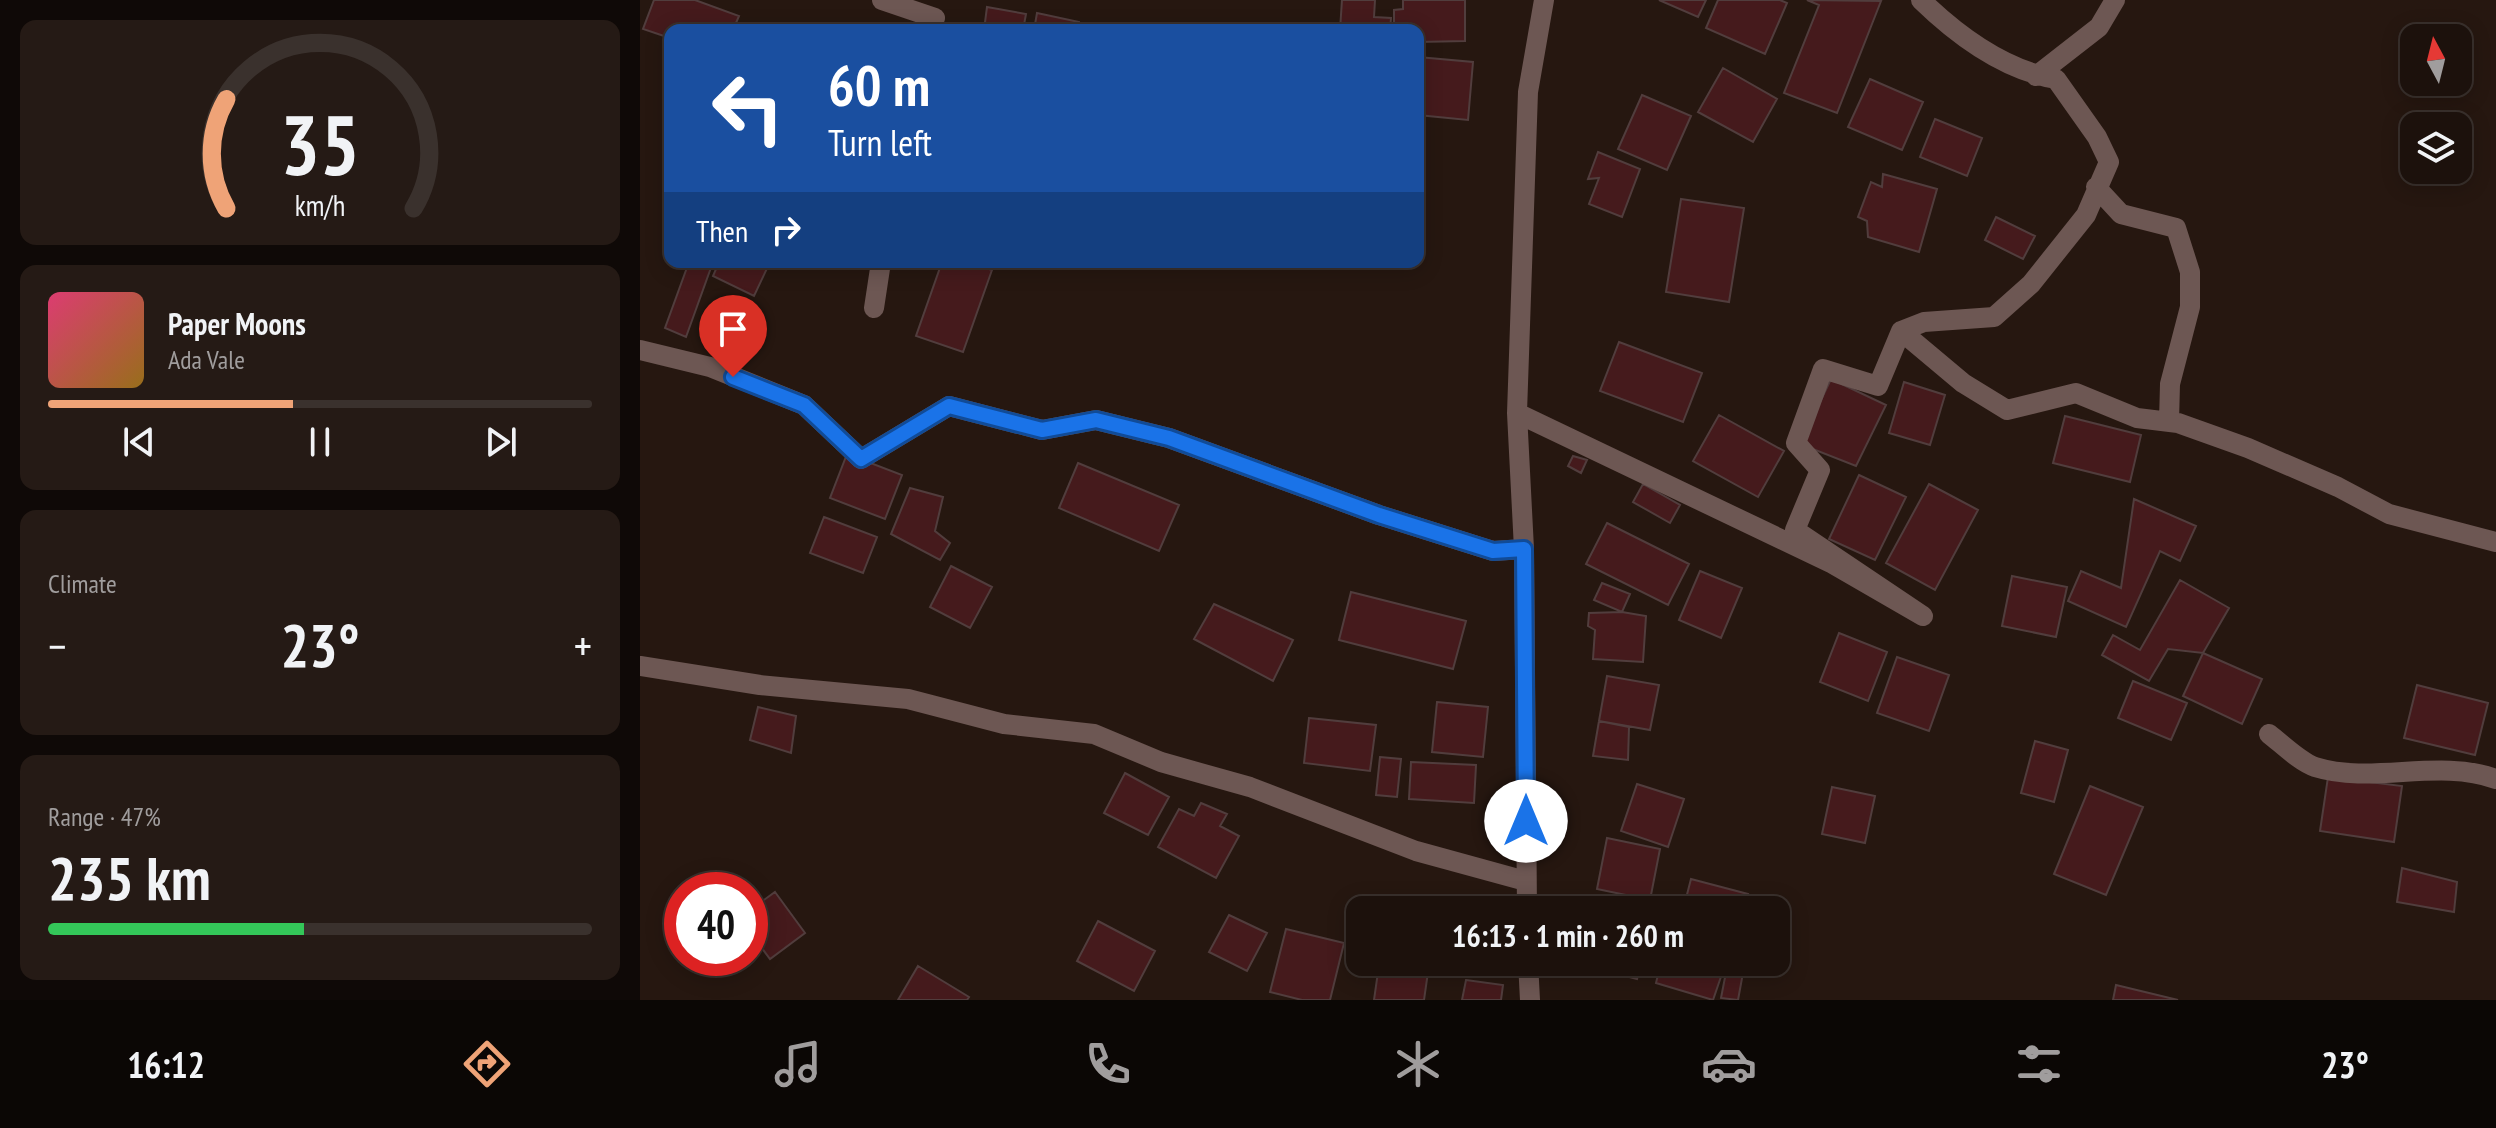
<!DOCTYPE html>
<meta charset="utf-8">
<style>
:root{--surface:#1c110c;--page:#251a15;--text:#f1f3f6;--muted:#a09d9d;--line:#3a312d;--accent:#efa377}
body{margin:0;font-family:"PT Sans Narrow",sans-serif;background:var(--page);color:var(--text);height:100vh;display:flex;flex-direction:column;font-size:30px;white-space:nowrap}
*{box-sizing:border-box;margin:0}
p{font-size:26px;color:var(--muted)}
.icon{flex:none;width:44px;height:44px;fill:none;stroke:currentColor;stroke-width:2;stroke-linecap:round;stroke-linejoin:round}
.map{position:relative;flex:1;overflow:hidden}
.side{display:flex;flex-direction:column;gap:20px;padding:20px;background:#0f0907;width:640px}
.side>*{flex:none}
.guide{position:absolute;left:24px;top:24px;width:760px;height:244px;border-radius:16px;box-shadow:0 4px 20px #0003,0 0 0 2px var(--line);background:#1a4fa0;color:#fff;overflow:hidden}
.needle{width:52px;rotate:353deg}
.buttons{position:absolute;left:1760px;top:24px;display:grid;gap:16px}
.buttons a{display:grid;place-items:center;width:72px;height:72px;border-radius:16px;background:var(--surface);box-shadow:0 4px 20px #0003,0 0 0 2px var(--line);font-size:40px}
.speed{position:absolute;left:24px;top:872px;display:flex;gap:16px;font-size:40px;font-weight:700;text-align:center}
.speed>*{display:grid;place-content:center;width:104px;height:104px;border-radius:50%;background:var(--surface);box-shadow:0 4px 20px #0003,0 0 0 2px var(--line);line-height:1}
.speed .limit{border:12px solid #d22;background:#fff;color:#111}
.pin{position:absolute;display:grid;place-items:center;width:68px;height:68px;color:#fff;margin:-82px -34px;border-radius:50% 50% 50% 0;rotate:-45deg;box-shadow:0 0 8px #0007}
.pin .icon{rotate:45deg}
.me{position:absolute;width:88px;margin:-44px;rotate:0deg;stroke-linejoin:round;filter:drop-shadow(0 0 6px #0008)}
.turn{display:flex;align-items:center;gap:28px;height:168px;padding:0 32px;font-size:36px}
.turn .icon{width:104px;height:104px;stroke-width:2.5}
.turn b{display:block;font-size:56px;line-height:68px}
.then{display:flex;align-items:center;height:76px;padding:0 32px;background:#0003;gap:16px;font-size:30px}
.big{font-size:60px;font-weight:600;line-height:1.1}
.side .tile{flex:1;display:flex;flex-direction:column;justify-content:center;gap:12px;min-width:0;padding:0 28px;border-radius:16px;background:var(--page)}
.side .dial{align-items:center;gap:0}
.dial svg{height:208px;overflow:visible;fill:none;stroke:var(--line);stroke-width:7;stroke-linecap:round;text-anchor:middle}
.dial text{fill:var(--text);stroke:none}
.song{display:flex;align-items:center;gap:24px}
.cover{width:96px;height:96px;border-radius:12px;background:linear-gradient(135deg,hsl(340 70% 55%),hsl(40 70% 35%))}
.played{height:8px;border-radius:4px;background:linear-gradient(90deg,var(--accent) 45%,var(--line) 45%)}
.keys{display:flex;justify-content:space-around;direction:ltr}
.heat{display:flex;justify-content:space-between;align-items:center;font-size:44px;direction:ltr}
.charge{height:12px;border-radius:6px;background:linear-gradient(90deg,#34c759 47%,var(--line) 0)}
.trip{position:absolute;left:706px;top:896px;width:444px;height:80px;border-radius:16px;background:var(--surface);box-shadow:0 4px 20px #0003,0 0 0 2px var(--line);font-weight:600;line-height:80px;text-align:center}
.dock{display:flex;height:128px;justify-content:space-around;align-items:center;background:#0b0705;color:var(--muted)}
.dock .icon{width:56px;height:56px}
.dock .selected{color:var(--accent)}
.dock b{font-size:36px;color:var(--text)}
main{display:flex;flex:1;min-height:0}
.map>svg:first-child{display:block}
.building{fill:#451a1c;stroke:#513d3d;stroke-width:2}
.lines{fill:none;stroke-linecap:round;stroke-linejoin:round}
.minor{stroke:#6d5753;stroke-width:20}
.route-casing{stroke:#114b97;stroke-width:20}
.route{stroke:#1a73e8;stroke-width:14}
</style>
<main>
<section class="side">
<div class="tile dial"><svg viewBox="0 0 100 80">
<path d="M14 69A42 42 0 1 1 86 69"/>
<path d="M14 69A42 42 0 0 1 14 27" stroke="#efa377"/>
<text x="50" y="56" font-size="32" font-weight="700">35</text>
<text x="50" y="72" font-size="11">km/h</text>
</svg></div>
<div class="tile">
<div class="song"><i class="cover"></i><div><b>Paper Moons</b><p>Ada Vale</p></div></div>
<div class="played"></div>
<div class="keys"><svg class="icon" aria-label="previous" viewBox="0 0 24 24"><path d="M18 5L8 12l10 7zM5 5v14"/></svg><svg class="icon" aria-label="pause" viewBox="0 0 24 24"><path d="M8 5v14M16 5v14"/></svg><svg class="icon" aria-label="next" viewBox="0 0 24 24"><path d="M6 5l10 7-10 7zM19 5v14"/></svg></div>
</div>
<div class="tile"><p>Climate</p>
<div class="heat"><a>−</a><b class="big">23°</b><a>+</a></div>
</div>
<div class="tile"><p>Range · 47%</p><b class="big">235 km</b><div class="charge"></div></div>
</section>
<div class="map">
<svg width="1856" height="1000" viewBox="0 0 1856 1000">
<rect width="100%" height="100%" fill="#261710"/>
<path class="building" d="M14,0H55L99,16L93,30H30V38L3,29Z
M702,0H735L734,17L751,18L750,30H700Z
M763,0H825V41L778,42V30H754V10L763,9Z
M1019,0H1066L1058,17Z
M1078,0H1140L1147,3L1125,54L1066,28Z
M1167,0L1241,1L1197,113L1144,93L1179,5Z
M347,7L386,14L383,30H344Z
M397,13L439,22L438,30H394Z
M778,57L833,62L828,120L778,115Z
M1083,68L1137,99L1113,142L1058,112Z
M1230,79L1283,102L1262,150L1208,127Z
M1002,95L1051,116L1027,170L978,149Z
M1295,119L1342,138L1327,176L1280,157Z
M958,152L1000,169L982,217L949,204L959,178L948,179Z
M1243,174L1297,189L1279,252L1228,237L1227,221L1218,217L1231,182L1242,187Z
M1041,199L1104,208L1089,302L1026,292Z
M1356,217L1395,236L1383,259L1345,240Z
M49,262H73L46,337L25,328Z
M79,262H130L114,296L73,276Z
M302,262H328L352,270L323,352L276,336Z
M979,342L1062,373L1043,422L960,391Z
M1191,379L1246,405L1216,466L1160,444Z
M1264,382L1305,395L1290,445L1249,433Z
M1079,415L1144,451L1118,497L1053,461Z
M1425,416L1501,435L1490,482L1413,463Z
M207,454L262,475L245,519L190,498Z
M933,456L947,460L941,473L928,466Z
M438,463L539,505L519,551L419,508Z
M1219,475L1266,497L1235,560L1189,539Z
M1003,484L1040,505L1030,523L993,502Z
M1289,484L1338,510L1295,590L1246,563Z
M270,488L303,497L295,531L310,543L300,560L251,534Z
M1494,499L1556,526L1540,561L1520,551L1486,627L1428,601L1441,571L1481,588Z
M184,517L237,537L223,573L170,553Z
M967,523L1049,564L1028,605L946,564Z
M311,566L352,587L330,628L290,607Z
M1060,571L1102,588L1081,638L1039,620Z
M1372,576L1427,587L1416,637L1362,626Z
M1540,580L1589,608L1563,653L1528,649L1509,681L1462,655L1473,635L1500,650Z
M962,583L990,594L982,612L954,600Z
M711,592L826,621L813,669L699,640Z
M574,604L653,640L633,681L554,639Z
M982,612L1006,616L1003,662L953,659L955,630L948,626L949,613Z
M1199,633L1247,652L1228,701L1180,682Z
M1563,653L1622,679L1602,724L1543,696Z
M1257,657L1309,675L1289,731L1237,713Z
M967,676L1019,685L1010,730L959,721Z
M1493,681L1547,703L1531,740L1478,718Z
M1777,685L1848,703L1835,755L1764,738Z
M797,702L848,707L843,757L792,752Z
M118,707L156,716L151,753L110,740Z
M669,718L736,725L730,771L664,763Z
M959,721L989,727L988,760L953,756Z
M1395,741L1428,750L1414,802L1381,793Z
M740,757L761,759L757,797L736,795Z
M771,762L836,765L834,803L769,799Z
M485,773L529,797L508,835L464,813Z
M1688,777L1762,786L1754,842L1680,831Z
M997,784L1044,799L1028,847L981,831Z
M1450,786L1503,807L1466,895L1414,874Z
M1192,787L1235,796L1225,843L1182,834Z
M561,803L587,814L580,826L599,836L576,878L518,847L539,809L554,816Z
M967,838L1020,849L1010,900L957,889Z
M1762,868L1817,882L1814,912L1757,902Z
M1051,879L1108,894L1103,910H1043Z
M135,892L165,933L130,959L110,932V910Z
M589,915L627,933L607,971L569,952Z
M458,921L515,951L494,991L437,961Z
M646,929L704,943L690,1000H662L630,992Z
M957,962H1002L997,979L955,968Z
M1021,962H1086L1073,1000L1016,983Z
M1088,962H1105L1098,1000L1081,998Z
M739,965L788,972L784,1000H734Z
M278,966L329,997L327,1000H258Z
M826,980L863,985L861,1000H822Z
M1476,985L1538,1000H1473Z"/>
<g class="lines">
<path class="minor" d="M242,0L295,18
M1396,76L1459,27L1475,0
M1456,187L1481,214L1536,228L1550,272V307L1530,384L1529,422
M234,308L241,262
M1261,331L1323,383L1367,410L1436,393L1497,418L1538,423L1608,448L1698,487L1749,514L1856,542
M0,350L70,367L164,405L221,459L309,406L402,430L456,420L529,438L739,515L853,551L884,549
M877,413L1193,564L1283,616L1155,530L1180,470L1156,443L1183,369L1238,386L1261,331L1284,322L1354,317L1391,284L1446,215L1469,162L1457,137L1416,79C1365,70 1318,36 1281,0
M0,666L120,685L268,699L364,724L454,734L521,762L610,787L776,851L886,881
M1629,734C1642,744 1660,762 1675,767C1733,785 1798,758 1856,779
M887,910L884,549L877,413L888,92L904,0
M888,962L890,1000"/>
</g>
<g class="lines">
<defs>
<path id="route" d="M93,377L164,405L221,459L309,406L402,430L456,420L529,438L739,515L853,551L884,549L886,821"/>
</defs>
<use href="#route" class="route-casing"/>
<use href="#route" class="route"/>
</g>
</svg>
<div class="buttons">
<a><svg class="needle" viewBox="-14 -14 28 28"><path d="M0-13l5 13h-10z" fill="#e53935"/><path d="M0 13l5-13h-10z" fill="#a09d9d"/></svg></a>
<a><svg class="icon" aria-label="layers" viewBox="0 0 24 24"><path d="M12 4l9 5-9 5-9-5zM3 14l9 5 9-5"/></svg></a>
</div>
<div class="speed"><div class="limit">40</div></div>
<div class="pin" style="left:93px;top:377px;background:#d93025"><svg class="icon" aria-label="arrive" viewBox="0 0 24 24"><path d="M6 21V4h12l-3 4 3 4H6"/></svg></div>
<svg class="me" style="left:886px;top:821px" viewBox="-20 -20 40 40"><circle r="19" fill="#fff"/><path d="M0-13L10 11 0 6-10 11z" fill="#1a73e8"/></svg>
<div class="trip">16:13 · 1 min · 260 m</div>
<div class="guide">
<div class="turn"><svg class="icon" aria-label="left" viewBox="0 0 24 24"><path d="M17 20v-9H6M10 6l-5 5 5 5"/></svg><div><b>60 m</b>Turn left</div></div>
<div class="then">Then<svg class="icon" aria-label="right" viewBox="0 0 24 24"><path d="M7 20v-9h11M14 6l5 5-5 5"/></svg></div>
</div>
</div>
</main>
<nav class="dock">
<b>16:12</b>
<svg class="icon selected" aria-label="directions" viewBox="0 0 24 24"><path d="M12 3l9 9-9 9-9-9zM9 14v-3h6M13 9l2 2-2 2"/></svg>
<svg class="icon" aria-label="music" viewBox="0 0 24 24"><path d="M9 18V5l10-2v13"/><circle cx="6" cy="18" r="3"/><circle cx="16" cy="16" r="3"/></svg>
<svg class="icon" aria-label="phone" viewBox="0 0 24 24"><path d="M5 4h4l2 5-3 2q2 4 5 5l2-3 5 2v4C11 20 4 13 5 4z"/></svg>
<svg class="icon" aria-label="climate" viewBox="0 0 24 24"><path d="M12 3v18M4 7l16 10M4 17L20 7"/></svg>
<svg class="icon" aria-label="car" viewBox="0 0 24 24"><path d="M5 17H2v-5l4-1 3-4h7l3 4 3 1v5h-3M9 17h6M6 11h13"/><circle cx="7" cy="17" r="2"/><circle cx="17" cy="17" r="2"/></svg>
<svg class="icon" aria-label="filters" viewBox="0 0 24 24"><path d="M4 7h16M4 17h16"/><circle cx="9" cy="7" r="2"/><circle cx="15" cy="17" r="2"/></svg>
<b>23°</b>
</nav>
